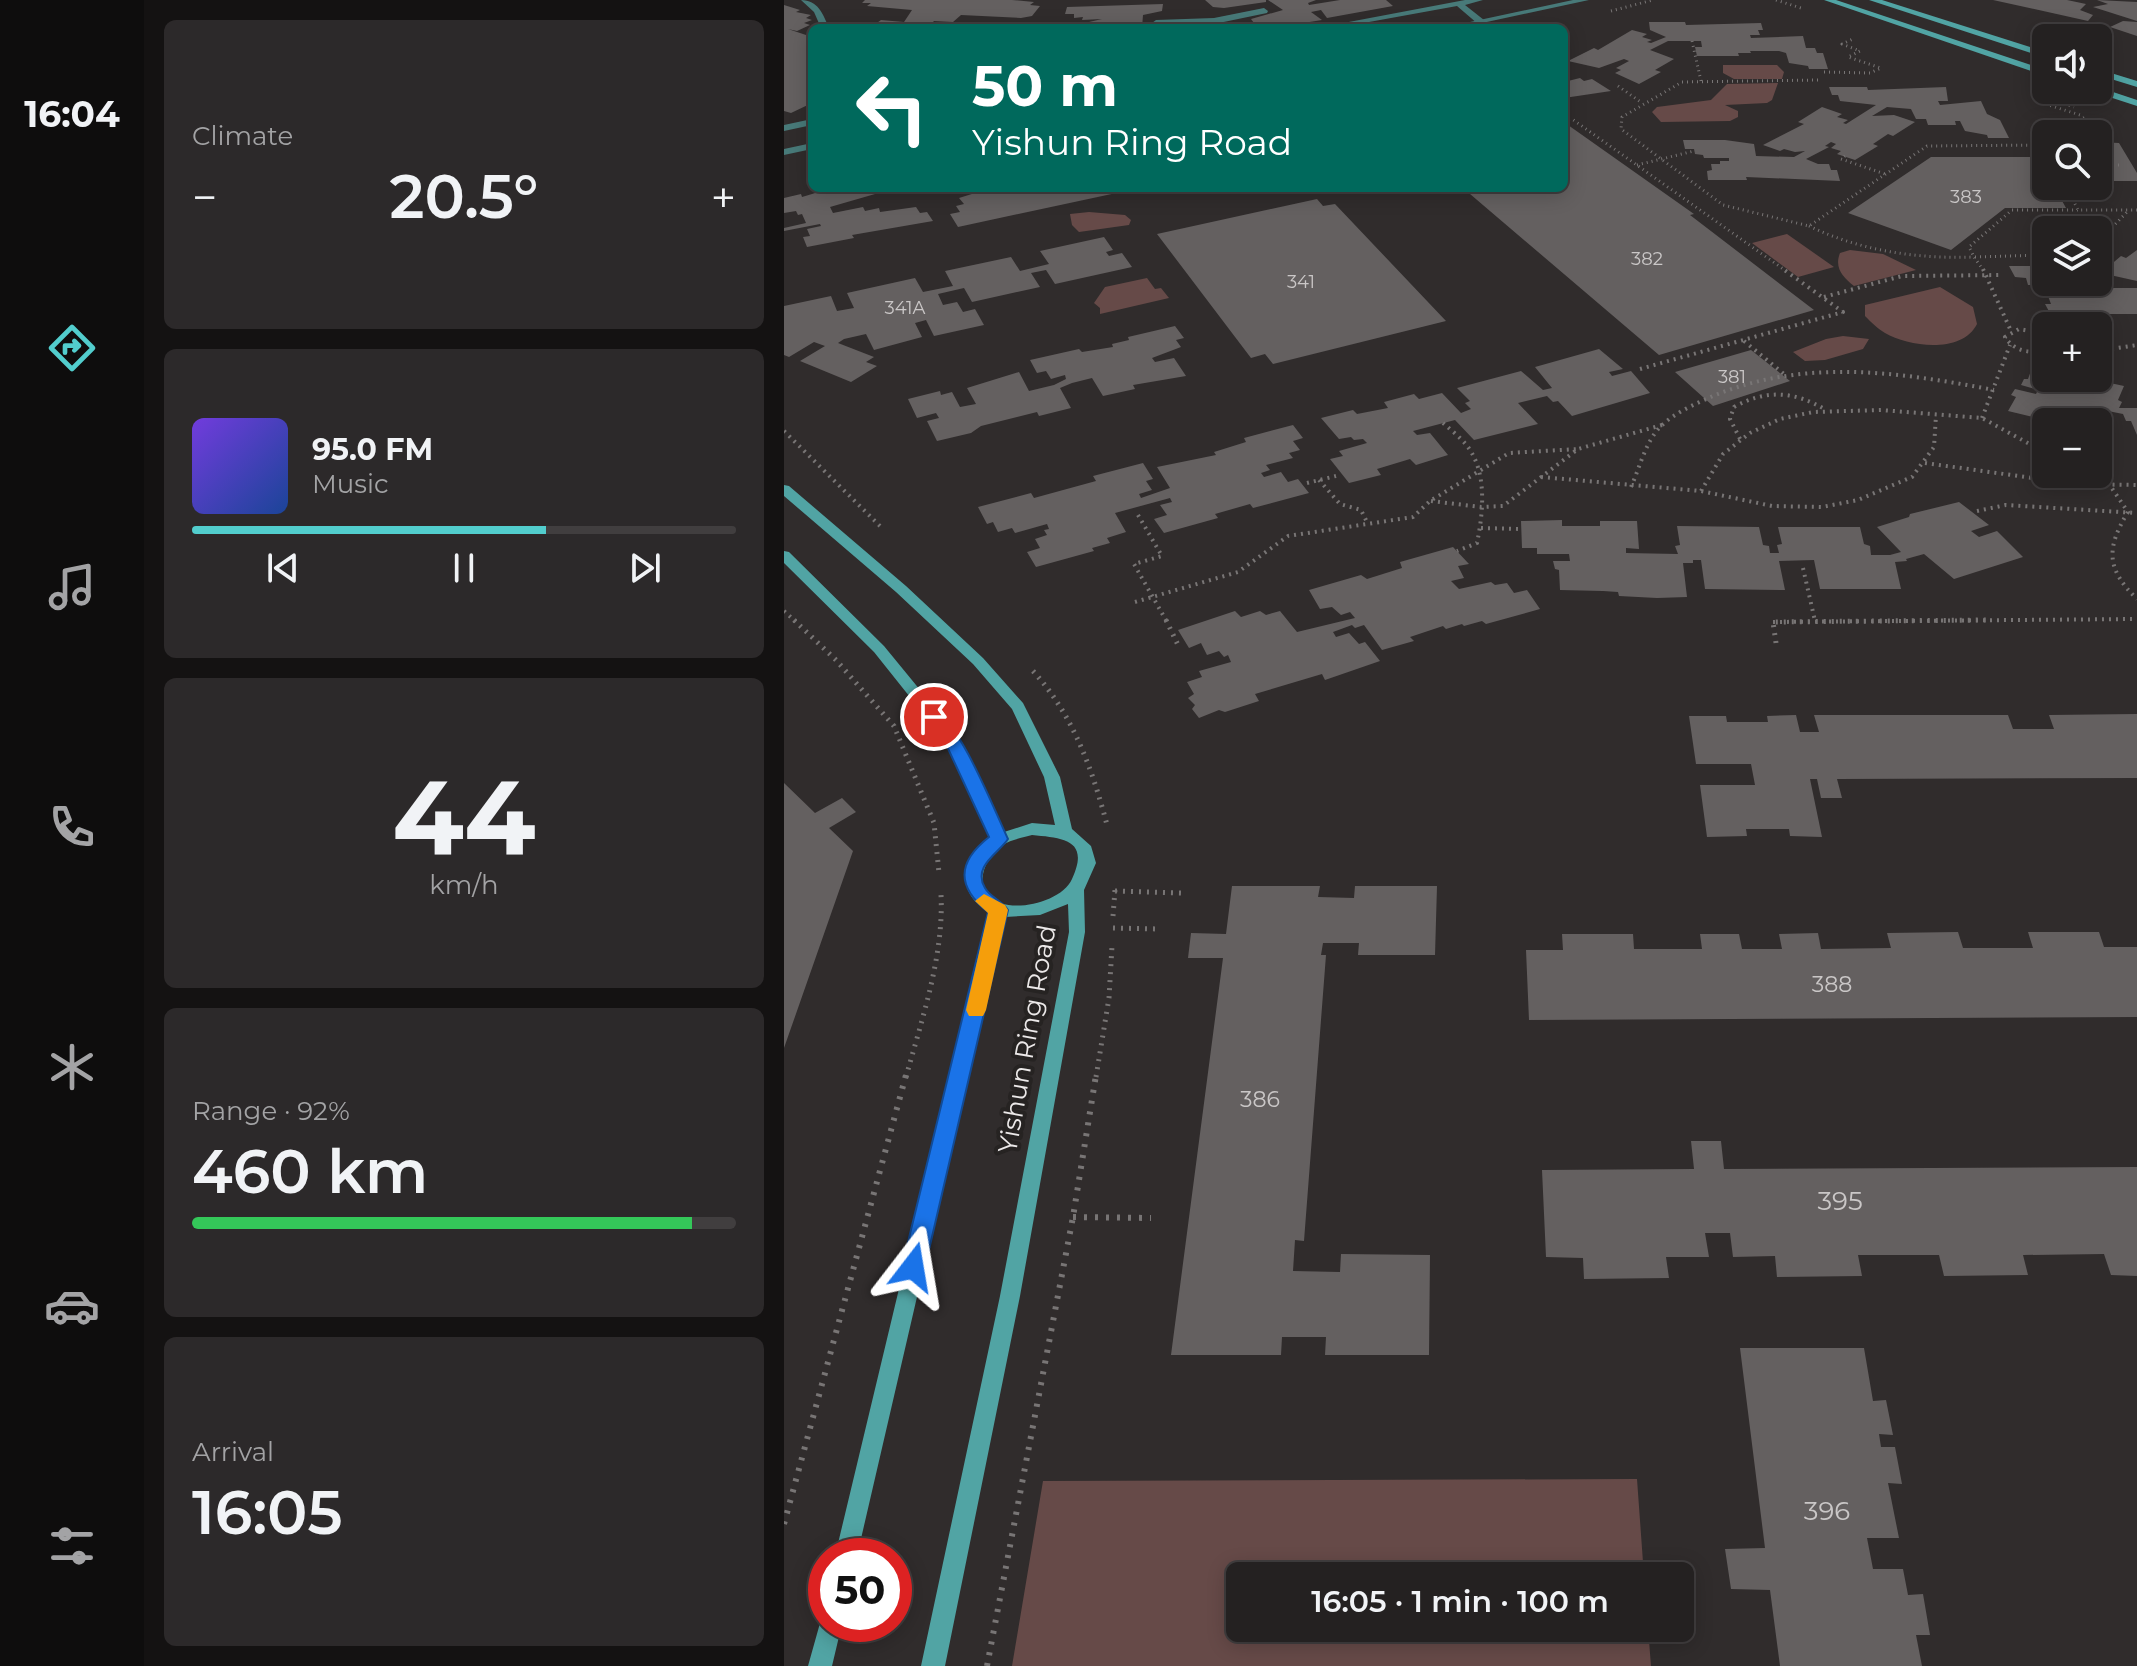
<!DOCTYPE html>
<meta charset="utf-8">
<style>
:root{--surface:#242121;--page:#2c292a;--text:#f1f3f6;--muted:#a3a3a5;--line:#413e3f;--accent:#52cdcd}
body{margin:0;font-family:Montserrat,sans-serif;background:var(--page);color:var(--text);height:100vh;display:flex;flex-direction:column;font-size:30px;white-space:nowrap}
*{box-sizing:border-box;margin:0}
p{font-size:26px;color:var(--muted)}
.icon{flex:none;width:44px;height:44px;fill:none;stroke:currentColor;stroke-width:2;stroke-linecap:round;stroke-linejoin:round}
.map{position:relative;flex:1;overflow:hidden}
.side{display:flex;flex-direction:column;gap:20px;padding:20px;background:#141212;width:640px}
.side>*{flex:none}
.guide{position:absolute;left:24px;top:24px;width:760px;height:168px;border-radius:12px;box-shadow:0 4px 20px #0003,0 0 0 2px var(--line);background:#00695c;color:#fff;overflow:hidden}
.controls{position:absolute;left:1248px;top:24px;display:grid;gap:16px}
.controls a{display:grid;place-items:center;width:80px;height:80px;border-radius:12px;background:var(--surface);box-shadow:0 4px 20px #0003,0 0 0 2px var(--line);font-size:40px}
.speed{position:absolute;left:24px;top:1538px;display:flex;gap:16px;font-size:40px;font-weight:700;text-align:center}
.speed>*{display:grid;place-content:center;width:104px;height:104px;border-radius:50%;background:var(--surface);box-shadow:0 4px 20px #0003,0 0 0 2px var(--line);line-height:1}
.speed .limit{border:12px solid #d22;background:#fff;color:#111}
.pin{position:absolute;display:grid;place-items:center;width:68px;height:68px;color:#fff;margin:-34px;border:4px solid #fff;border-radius:50%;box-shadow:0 2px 8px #0007}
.me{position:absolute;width:88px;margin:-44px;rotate:14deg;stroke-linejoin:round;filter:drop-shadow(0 0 6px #0008)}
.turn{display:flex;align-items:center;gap:28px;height:168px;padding:0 32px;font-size:36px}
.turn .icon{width:104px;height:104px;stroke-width:2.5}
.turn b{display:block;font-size:56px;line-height:68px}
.big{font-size:60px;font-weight:600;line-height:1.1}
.side .card{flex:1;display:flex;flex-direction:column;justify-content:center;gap:12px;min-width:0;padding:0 28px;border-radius:12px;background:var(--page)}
.side .dial{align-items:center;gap:0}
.dial b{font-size:104px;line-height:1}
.song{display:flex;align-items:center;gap:24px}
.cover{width:96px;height:96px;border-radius:12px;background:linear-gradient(135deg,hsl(260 70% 55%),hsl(220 70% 35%))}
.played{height:8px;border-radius:4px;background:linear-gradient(90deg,var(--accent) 65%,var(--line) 65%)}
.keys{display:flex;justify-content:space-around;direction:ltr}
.heat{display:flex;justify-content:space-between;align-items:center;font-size:44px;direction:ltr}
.charge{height:12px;border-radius:6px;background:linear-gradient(90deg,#34c759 92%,var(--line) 0)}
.trip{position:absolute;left:442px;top:1562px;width:468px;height:80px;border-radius:12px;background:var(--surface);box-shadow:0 4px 20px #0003,0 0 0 2px var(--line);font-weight:600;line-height:80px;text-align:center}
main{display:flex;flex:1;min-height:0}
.tab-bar{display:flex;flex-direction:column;width:144px;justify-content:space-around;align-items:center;background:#0e0d0d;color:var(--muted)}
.tab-bar .icon{width:56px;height:56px}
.tab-bar .current{color:var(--accent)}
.tab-bar b{font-size:36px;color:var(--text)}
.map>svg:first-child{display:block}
.green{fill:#664a48}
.building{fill:#646060}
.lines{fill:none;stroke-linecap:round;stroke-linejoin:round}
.path-far3{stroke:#787575;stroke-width:3;stroke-dasharray:1 4;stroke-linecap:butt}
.path-far2{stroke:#787575;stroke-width:4;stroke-dasharray:2 5;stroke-linecap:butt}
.path-far1{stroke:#787575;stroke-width:5;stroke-dasharray:2 6;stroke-linecap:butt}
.path{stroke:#787575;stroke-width:6;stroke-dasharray:3 8;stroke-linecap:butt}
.service{fill:#487a79;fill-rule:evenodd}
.minor{fill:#487a79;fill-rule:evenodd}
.secondary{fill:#51a4a4;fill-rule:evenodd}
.route{fill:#1a73e8;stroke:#114b97;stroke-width:2}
.slow{fill:#f59e0b}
.labels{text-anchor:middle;stroke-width:8;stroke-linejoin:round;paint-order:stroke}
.far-number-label{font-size:18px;fill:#cac7c7}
.number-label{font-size:22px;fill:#cac7c7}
.street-label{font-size:26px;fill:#ece9e9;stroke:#262322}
.near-number-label{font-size:26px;fill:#cac7c7}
</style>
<main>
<nav class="tab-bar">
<b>16:04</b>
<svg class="icon current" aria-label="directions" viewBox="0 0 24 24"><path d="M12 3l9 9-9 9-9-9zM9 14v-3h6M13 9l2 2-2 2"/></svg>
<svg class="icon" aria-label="music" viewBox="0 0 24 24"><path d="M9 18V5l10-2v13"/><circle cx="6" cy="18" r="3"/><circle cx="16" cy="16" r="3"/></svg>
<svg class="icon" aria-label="phone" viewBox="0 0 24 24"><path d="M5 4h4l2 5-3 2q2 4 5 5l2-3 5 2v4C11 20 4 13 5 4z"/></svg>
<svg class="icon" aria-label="climate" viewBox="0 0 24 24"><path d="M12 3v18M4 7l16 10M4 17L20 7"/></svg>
<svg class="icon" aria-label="car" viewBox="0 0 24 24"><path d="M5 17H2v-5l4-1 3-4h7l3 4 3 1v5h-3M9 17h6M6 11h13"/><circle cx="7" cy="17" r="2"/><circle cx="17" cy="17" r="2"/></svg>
<svg class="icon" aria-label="filters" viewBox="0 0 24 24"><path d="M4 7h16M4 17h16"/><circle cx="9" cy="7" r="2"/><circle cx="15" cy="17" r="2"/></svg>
</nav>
<section class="side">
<div class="card"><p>Climate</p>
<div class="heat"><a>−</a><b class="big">20.5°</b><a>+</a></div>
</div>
<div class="card">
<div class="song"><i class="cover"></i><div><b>95.0 FM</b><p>Music</p></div></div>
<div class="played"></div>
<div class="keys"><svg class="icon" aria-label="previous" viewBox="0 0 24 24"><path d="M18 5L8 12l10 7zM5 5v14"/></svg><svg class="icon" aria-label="pause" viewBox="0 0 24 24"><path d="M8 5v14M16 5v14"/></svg><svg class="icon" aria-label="next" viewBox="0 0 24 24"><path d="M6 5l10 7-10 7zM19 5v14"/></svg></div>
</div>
<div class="card dial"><b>44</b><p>km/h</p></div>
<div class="card"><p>Range · 92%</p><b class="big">460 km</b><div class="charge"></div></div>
<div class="card"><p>Arrival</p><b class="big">16:05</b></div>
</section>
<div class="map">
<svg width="1353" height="1666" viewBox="0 0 1353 1666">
<rect width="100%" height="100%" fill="#302c2c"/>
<path class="green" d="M939,65H993L1000,72L998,79H950L939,73Z
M994,83L988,100L983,103L941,105L954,111V117L946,121L877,122L868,112L873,107L927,100L943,84Z
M305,212L341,215L347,220L345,225L295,232L288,225L286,214Z
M1003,234L1050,267L1014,277L968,243Z
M1066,250L1099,254L1132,270L1070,286C1059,277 1050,268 1056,253Z
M363,278L371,289L377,288L385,298L316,314V308L310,303L321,287Z
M1156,287L1189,307L1193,324C1178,354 1125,347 1101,333C1094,329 1087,322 1081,316V305Z
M1059,336L1085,339L1079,349L1041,360L1021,361L1009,352L1042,339Z
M853,1479L860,1576H456V1628H864L867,1666H228L259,1481Z"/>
<path class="building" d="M81,0H228L250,2L246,5L256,6L248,16L237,18L177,15L169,22L150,21L148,23L177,28H86L97,20L120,22L128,10L83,6L87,3H78Z
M421,0H482V2L440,8L429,7Z
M484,0H532L524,3L525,5L556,0H602L609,6L543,18L537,10L527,12L538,20L488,28H466L463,24L470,23L467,19L499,10Z
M1209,0H1283L1302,4L1296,10L1309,15L1304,21Z
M1313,0L1353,2V21L1309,7L1324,4Z
M379,4L378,11L359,15L358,28H304L305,22L318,19L298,20L299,17L290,18V14H281L283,7Z
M0,5L16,10L12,12L27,15L22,18L28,20L20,23L26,25L13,31L4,29L28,37V103L7,113L0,111Z
M1339,21L1353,22V36L1326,27Z
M865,22H901L902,25L977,23L979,30H974L976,35H966L967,38L1019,36L1022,48H1031L1033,53H1039L1044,69H1025L1024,66L1005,63L1002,53L995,51H966L967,53H954L955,56H913L911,47H918L917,41H884L866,50L890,59L871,70L877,72L855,84L831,73L837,70L832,68L845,61L840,59L815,68L784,61L810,48L814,50L848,30L863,34L858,37L868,40L863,42L867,43L882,37L866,30Z
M796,78L800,81L808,79L827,91L780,98V82Z
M1045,87H1083L1084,90L1162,87L1164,101H1154L1156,105L1197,101L1203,114L1216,120L1225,138H1204L1203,135L1181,131L1176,121H1171L1172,125H1144L1142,119H1132L1127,109L1103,107L1088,116L1110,115L1131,122L1109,136L1104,134L1089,144L1094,146L1071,160L1053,154L1057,151L1047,148L1052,144L1047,142L1041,146L1045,147L1022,159L1034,164H1045L1047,170H1053L1056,181L962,177L963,180H924L923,171L928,170L927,164H936V161H945V158H920L919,155L911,154L910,149H901L899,140H941L970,144L972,156L1010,157L1021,151L1011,152L1000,149L996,151L979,145L1020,124L1014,122L1038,107L1058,114L1053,117L1064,120L1059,123L1062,124L1092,105L1056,101L1054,95H1048Z
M784,125L910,214L906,215L1030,310L875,355L679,188H780V126Z
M1246,142H1262V186H1270L1282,208H1221L1167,250L1064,213L1147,157H1254Z
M1314,142L1335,143L1353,173V181H1314Z
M48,188H96L98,192L46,207L49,213L79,207L81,211L95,208L96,212L132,207L136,213L143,212L149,221L68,235L70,238L23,247L19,237L26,236L23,229L37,226L36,224L0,231V228L22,223L18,214L14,215L12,211L0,213V198L17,194L18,197Z
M207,188H350L351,189L174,227L166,214L176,212L172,206L180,204L175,198Z
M533,199L539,206L551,204L662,321L489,364L481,354L467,358L373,234Z
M320,237L329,250L322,252L325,256L338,253L348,267L271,284L262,270L247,273L256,287L188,302L180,288L154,294L159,305L173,302L179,312L191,309L200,325L150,336L142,320L131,323L138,337L90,350L82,334L60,339L54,343L90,357L82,362L93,366L67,382L16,361L41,346L30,342L5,357L0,355V306L47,296L53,311L70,308L63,293L131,278L139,292L169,286L161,271L227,257L236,271L265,264L256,251Z
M1353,250V281L1317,273L1337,256L1342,258Z
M1225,266H1262V282H1312L1314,287L1322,288H1353V314H1313L1315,318L1268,317L1261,304H1267L1264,296L1286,293L1284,289H1256L1254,285H1244L1242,278L1231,277Z
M391,326L400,338L392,340L397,347L368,358L371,362L390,358L402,376L349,385L351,389L319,396L308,378L288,383L276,388L287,408L255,416L253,412L197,426L187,433L153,441L143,421L155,418L152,413L133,418L124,399L156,391L157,395L168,392L176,407L192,404L183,388L235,372L245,391L270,385L282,379L281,375L267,379L262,371L253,373L246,360L295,349L298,352L329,347L328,344L345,340L344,337Z
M815,349L839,369L825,372L828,376L847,371L866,393L788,416L774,401L769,402L763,396L734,403L754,424L690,440L671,420L629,431L633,435L646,433L664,455L632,465L626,459L593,469L597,475L565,483L546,459L559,456L555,451L583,443L579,439L570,440L567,437L555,439L537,418L569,410L573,414L604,408L600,402L630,394L635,399L658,393L677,413L687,409L681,403L686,401L673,388L737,371L759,390L768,388L751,367Z
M967,350L1006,381L929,406L891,372Z
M1249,365L1262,368V378H1303L1340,386L1334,400L1338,402L1335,408H1353V435L1347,421H1342L1339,414L1314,409L1304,422H1269L1224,411L1232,397L1227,395L1231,389L1252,394L1254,390L1237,385L1240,379H1244Z
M509,425L519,438L509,441L516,450L505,453L509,458L482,465L486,470L477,473L480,477L497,472L504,482L514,479L525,493L469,508L466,504L431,514L434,518L380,533L370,519L383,515L376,505L388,502L386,498L331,513L342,532L323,538L326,543L308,548L310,551L252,567L243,552L256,548L251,539L263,535L260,530L265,529L263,524L231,533L228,528L214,532L209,522L203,524L194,507L247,493L250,498L312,481L309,476L359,463L369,479L362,481L368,490L355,494L357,498L386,488L373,467L432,455L430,452L462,442L460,438Z
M1175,502L1205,525L1187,531L1195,537L1213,531L1239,557L1170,579L1140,554L1122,559L1123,561L1111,562L1117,589H1036L1030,560L995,561L1001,590L921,589L917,560H909V563H899L903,597L873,598L835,596L834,592L819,591L776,590L775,570L771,569L769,561H786L785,554H753V548H738L737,521L778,520V526H816V521H853L855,549L842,548V553L894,554L891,546L896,545L893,526L975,527L979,545L985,546L986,553H995L993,545L998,544L994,527H1076L1080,544L1086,546L1087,555H1106L1117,552L1093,527L1125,517L1126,514Z
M669,547L685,564L674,566L680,578L667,581L675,589L707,582L711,585L723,583L730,593L743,590L756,609L702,624L698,621L680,626L678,624L662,629L659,626L626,637L630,641L598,650L580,625L571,628L568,625L549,632L552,637L565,633L575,644L581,642L596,661L541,680L538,674L471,694L475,701L441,712L435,710L415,718L408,709L411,705L404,698L410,694L403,682L418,677L415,671L447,662L444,655L440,657L435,651L423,655L417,643L405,648L394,630L451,611L457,617L476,611L482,615L496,611L513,632L571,618L566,612L557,615L548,607L536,609L525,590L577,575L583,579L618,568L616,562Z
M1353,714V778L1053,779L1058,798H1037L1033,779H1026L1038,837L1006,836L1005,829H962L963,836L923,837L916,785H971L967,764H912L905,716H942L943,722H984L983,716L1012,715L1016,732H1035L1030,715H1224L1229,729H1270L1265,715Z
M0,783L31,813L58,798L72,812L45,828L69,851L0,1048Z
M448,886H536L534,897L570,898L571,886H653L651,955H574L575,943H539L537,955H542L520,1241L511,1240L509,1271L556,1272L557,1254L646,1255L645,1355H541L542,1337H498L497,1355H387L439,958H404L407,933L442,934Z
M1174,932L1179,948H1249L1244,932H1315L1320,947H1353V1017L745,1020L742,950H779L778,934H849L850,949H918L916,934H955L958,949H998L995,934L1034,933L1037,949L1107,948L1103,933Z
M907,1141H937L940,1169L1353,1167V1276L1327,1275L1320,1254L1239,1255L1244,1275L1160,1276L1155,1255H1074L1078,1276L993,1277L991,1256L949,1257L946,1233H921L925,1257H882L885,1278L800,1279L799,1258L762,1257L758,1170L910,1169Z
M956,1348H1080L1089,1401L1102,1400L1109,1435L1095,1434L1097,1447H1111L1118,1484L1104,1483L1115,1538H1083L1089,1569H1119L1124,1595L1139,1594L1146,1635H1132L1138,1666H996L986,1590L947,1589L941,1549L981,1548Z"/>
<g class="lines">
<path class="path-far3" d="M992,0L1020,9
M827,11L869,0
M908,41L917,81
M1040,72L1086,73L1097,68L1064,57L1076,51L1058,44L1071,38
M1034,80L898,82L838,117L837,129L939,205L1025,226L1143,146L1259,145L1262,151
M834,86L858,103
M1266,99L1290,107
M1252,101L1296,115
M780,121L788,119L1002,271
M1274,134L1301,117
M1061,156L1057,159L1101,174
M853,165L910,151
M1314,165H1336
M1282,186L1294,210H1353
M1025,226C1077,251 1133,259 1190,257L1200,271
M1314,242L1344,211
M1262,255L1190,257L1185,247L1228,210H1294"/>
<path class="path-far2" d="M1199,269L1227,331
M1040,297L1118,276L1218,275
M1262,334L1235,329L1221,337C1231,352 1245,353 1262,351
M960,341L1000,374
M1314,351L1353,345
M856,369L1059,312L999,269
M1198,418L1226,345
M659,423C668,431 679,439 686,450C703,476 699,514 693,543L673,551
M0,431L96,526
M956,439L946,419L950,407C983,389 1010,391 1042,410
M1141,463L1292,484L1353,485
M1305,474L1325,484L1344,512C1322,548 1322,569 1353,599
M757,477L917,491L988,506L1038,507L1074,500L1128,477L1150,447L1152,415
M535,480L556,504L577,510L584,524
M523,483L552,476
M847,487C856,467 861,443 876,427C890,413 911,404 929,396C1021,358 1115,372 1210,390
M917,491L939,454L966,433L996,419L1029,412L1097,410L1198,418L1262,453
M647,501L697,507L719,506L794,449L878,425
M1193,511L1222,505L1353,513
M354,515L378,556L350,564L383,622
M697,528L737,529
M1019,568L1031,621
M351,602L454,572L504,536L629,517L646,501L725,453L794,449
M0,611L12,622
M989,622L1353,619"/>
<path class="path-far1" d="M10,620L52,660L110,726L150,823L155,873
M382,620L394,645
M992,643L989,622L1202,620
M249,671C289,715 308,768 323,825
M331,891L399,893
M329,916L331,890
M329,928L375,929
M122,1077C138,1019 160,955 157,895
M312,1077L325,998L328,946"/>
<path class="path" d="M289,1217L367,1218
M0,1524L122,1075
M203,1666L289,1217L312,1075"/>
<path class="service" d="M17,0C34,0 39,14 45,28H37L30,12Z
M681,0H699L681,5L700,20V24H694L673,6L552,28H533Z
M480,8L484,11L483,13L430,24L372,26L368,23L372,20L430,18Z
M28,119V125L0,131V125Z"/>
<path class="minor" d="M789,0H805L675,28H658Z
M28,143V149L0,155V149Z"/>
<path class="secondary" d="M1040,0H1052L1262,70V76Z
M1085,0H1098L1262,52V58Z
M1314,69L1353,81V87L1314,75Z
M1314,87L1353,100V106L1310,92L1308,90H1314Z
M0,485L5,486L122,586L199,658L239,703L276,777L288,829L307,846L312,863L300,890L301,932L236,1296L161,1666H137L216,1296L285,932L284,904L256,915L221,917L73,1556H51L205,913C170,890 178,862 206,838L161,741L90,652L0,563V551L5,552L100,646L173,735L220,832L248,823L271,825L260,777L228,709L189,664L112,592L0,496ZM248,835C280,838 306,840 288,879C279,900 237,911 217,903C187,892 198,859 219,845C227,839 239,838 248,835Z
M42,1614V1624H58L48,1666H24L38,1616Z"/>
</g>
<path class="route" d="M150,711C174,718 212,814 224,839C215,853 188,866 201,888C206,897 218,901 224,910L141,1267L137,1275L129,1278L121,1275L118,1267L204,912C173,887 172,863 205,837L161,742L141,717Z"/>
<path class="slow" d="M200,894L221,905L224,910L202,1010L199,1016H185L182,1010L204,913L191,901Z"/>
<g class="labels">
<g class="far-number-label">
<text x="1182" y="203">383</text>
<text x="863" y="265">382</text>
<text x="517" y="288">341</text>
<text x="121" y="314">341A</text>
<text x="948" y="383">381</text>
</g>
<g class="number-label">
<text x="1048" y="992">388</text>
<text x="476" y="1107">386</text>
</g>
<g class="street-label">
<text transform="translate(243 1039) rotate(-80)" y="9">Yishun Ring Road</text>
</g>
<g class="near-number-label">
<text x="1056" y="1210">395</text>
<text x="1043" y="1520">396</text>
</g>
</g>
</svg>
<div class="controls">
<a><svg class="icon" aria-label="sound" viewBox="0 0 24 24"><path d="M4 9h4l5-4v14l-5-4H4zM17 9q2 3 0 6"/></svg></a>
<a><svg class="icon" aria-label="search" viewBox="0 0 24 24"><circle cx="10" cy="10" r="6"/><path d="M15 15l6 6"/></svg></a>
<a><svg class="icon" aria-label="layers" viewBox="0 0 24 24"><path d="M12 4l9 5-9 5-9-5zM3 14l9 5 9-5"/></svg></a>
<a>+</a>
<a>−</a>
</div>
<div class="speed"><div class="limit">50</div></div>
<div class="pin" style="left:150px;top:717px;background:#d93025"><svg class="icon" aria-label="arrive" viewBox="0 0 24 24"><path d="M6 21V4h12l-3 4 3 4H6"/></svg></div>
<svg class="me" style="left:129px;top:1267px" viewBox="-20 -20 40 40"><path d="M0-17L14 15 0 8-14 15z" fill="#1a73e8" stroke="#fff" stroke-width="4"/></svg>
<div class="trip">16:05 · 1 min · 100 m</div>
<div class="guide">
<div class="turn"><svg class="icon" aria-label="left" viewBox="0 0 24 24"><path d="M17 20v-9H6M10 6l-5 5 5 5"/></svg><div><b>50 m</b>Yishun Ring Road</div></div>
</div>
</div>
</main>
